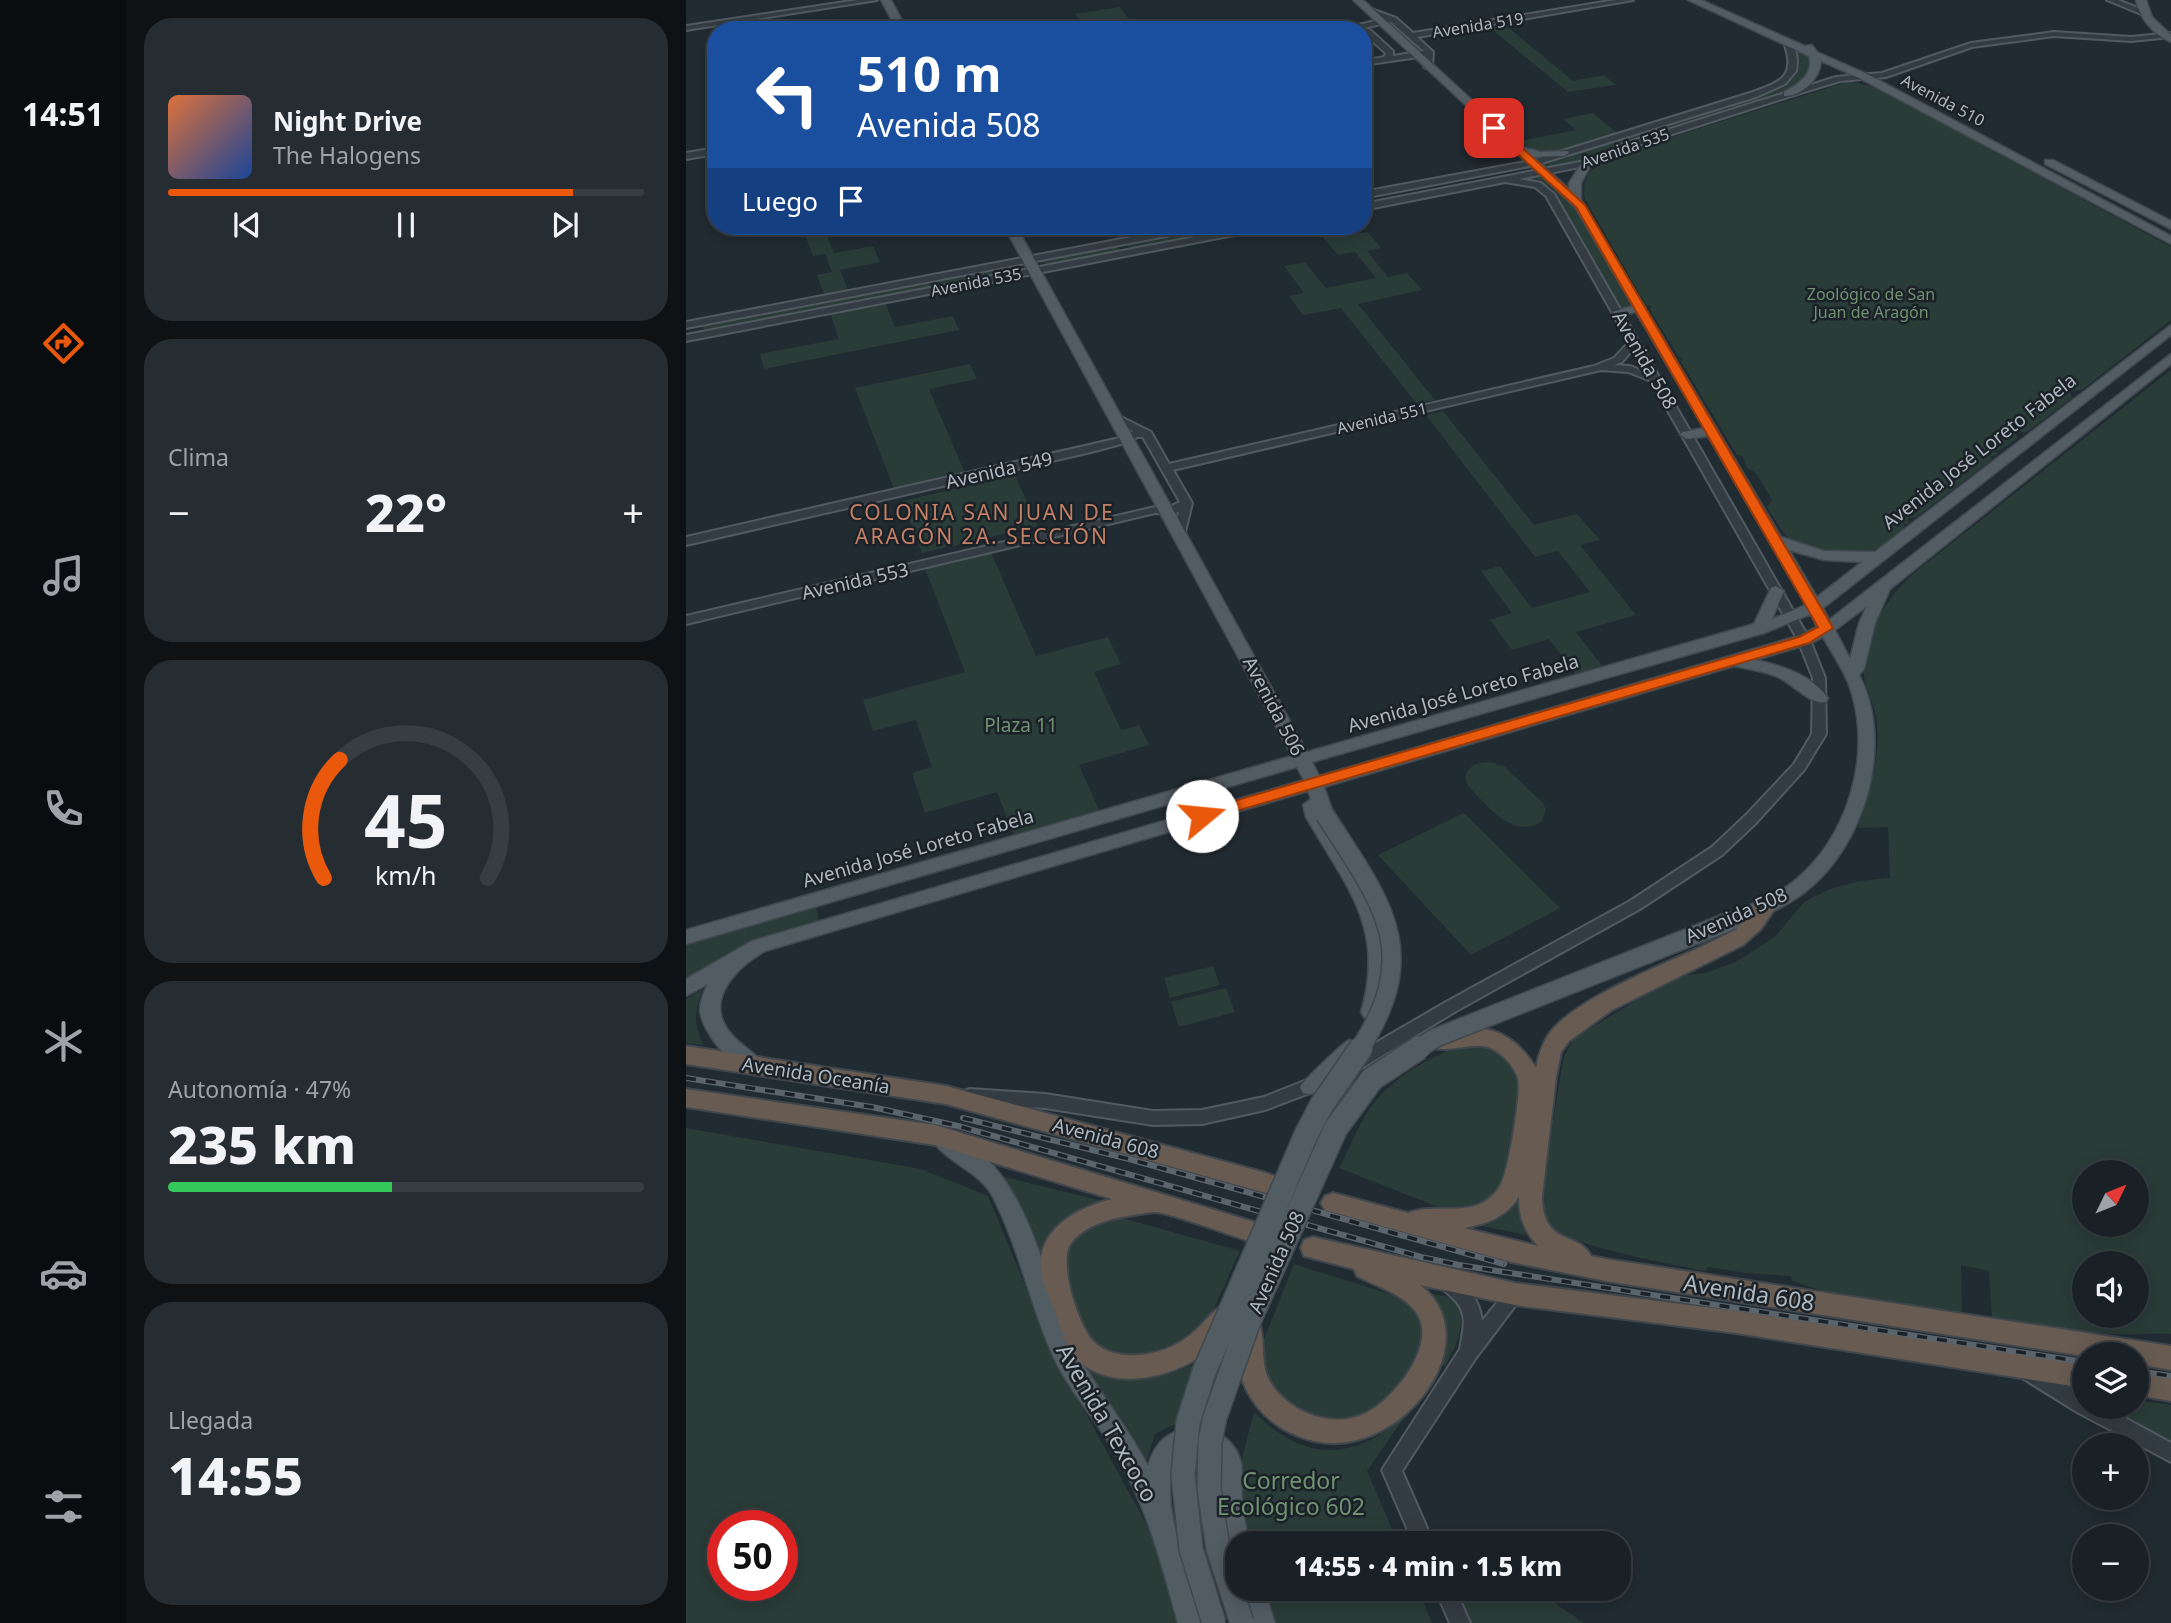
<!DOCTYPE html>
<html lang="es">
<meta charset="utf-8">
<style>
:root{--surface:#192026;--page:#262d32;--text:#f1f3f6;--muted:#9fa3a7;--line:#373e43;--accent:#ea580c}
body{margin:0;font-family:"Noto Sans",sans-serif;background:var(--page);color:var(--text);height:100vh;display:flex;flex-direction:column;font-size:26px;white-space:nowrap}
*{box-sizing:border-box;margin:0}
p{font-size:23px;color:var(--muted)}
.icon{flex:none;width:38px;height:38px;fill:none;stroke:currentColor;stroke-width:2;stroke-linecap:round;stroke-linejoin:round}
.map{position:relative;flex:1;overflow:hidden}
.side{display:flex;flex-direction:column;gap:18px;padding:18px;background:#0e1215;width:560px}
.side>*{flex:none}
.guide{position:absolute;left:21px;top:21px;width:665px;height:214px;border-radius:28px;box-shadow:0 4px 18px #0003,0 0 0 2px var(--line);background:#1a4fa0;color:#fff;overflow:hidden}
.needle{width:46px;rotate:47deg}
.controls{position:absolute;left:1386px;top:1160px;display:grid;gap:14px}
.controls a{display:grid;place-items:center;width:77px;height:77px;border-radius:50%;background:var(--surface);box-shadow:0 4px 18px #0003,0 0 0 2px var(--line);font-size:35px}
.speed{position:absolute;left:21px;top:1510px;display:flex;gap:14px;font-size:35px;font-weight:700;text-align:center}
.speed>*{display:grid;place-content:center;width:91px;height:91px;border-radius:50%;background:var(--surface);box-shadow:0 4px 18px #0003,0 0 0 2px var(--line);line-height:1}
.speed .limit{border:10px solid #d22;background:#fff;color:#111}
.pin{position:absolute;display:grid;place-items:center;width:60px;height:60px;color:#fff;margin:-30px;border-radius:14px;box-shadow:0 4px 10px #0006}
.me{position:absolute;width:77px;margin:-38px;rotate:73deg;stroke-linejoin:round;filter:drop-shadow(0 0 5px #0008)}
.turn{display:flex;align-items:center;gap:24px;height:147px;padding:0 35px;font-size:32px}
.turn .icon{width:91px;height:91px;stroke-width:2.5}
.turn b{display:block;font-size:49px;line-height:60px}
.then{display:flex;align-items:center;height:66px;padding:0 35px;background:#0003;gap:14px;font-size:26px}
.big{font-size:52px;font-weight:800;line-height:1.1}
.side .card{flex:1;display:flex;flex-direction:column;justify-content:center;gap:10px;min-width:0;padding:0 24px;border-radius:28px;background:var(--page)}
.side .dial{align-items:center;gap:0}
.dial svg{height:182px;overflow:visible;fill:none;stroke:var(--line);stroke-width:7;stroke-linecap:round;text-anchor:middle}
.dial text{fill:var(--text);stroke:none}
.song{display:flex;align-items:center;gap:21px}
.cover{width:84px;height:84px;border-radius:10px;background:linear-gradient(135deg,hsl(20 70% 55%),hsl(220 70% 35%))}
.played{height:7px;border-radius:4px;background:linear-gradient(90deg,var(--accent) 85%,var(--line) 85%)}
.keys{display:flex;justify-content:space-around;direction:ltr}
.heat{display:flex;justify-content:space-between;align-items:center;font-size:38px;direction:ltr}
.charge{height:10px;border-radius:5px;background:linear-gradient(90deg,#34c759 47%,var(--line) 0)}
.trip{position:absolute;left:539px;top:1531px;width:406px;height:70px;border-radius:28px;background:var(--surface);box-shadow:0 4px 18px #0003,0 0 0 2px var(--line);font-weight:800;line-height:70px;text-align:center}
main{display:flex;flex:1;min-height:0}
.menu{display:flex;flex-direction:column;width:126px;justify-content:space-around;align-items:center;background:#0a0d0f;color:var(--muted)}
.menu .icon{width:49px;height:49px}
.menu .on{color:var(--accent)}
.menu b{font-size:32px;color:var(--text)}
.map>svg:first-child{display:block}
.green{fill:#2a3c38;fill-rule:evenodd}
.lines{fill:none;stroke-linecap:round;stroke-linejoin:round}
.minor-casing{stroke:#515a61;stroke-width:4}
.major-casing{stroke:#40484f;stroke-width:3}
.highway-casing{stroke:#3f474d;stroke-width:4}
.minor{fill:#343c43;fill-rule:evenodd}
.major{fill:#525c63;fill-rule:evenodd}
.highway{fill:#685c52;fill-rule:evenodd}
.rail-casing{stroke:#5a646c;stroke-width:6}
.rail{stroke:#1a2127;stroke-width:3.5;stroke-dasharray:10;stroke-linecap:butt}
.major-bridge-far1-casing{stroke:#40484f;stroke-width:21;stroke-linecap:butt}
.major-bridge-casing{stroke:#40484f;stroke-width:26;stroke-linecap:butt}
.major-bridge-far1{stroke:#525c63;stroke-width:18}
.major-bridge{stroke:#525c63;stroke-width:23}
.route{fill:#ea580c;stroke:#983908;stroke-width:2}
.labels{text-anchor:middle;stroke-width:5;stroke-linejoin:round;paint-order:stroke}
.far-street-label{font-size:16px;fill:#aeb8c0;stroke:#1a2127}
.far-park-label{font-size:16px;fill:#709273;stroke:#1a2127}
.street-label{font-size:19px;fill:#aeb8c0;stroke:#1a2127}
.park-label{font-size:19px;fill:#709273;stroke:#1a2127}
.neighbourhood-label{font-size:21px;letter-spacing:2px;fill:#c37f66;stroke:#1a2127}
.near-street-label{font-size:23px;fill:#aeb8c0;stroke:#1a2127}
.near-park-label{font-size:23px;fill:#709273;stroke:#1a2127}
</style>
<main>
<nav class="menu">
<b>14:51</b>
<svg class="icon on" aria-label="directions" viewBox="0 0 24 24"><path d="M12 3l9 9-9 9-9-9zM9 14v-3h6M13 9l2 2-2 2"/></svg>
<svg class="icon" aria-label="music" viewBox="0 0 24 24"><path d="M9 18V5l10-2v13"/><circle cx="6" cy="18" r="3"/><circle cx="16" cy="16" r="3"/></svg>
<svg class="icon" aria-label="phone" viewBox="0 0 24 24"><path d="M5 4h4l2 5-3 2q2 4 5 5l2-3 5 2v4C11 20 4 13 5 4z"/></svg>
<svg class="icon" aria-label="climate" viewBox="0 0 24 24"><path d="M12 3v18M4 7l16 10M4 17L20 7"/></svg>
<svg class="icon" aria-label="car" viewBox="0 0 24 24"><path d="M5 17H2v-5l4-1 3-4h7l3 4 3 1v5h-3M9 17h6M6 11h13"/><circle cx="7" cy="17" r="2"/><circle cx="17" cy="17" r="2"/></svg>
<svg class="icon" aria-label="filters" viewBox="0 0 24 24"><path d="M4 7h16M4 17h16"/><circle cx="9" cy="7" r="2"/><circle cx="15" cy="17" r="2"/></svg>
</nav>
<section class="side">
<div class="card">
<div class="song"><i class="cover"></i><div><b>Night Drive</b><p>The Halogens</p></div></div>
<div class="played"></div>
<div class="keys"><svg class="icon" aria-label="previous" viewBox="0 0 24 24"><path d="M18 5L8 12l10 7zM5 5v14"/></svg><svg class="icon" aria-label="pause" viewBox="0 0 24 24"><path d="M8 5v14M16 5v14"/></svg><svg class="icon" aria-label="next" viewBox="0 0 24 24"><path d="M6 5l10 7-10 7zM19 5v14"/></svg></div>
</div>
<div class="card"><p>Clima</p>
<div class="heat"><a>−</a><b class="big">22°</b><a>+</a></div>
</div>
<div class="card dial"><svg viewBox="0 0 100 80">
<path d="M14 69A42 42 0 1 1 86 69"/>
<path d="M14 69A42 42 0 0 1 21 17" stroke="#ea580c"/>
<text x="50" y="56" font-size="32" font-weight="700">45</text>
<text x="50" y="72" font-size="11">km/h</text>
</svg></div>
<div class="card"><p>Autonomía · 47%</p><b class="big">235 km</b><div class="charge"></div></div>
<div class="card"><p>Llegada</p><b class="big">14:55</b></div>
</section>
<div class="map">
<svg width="1485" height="1623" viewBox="0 0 1485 1623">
<rect width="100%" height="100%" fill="#212b32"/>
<path class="green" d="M434,7L451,30H433L424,19L396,23L389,14Z
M818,24L887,81L918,75L930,85L882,92L803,27Z
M1107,48L1124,54L1125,73L1104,91L1052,109L1044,107L1043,105C1066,97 1134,84 1107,48Z
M1164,81L1189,87L1485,247V320L1396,390L1383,391L1386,398L1341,432L1329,433L1332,438L1314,450L1309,451L1312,455L1304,456L1306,460L1229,518H1222L1223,524H1217L1218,528C1207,537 1195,548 1182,553C1161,559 1126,554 1108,542C1096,534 1089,519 1081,507L1086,500L1070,473L1061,468L1057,456L1051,455L995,362L997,358L992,356L964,310L965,306L960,305L899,199C894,173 911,164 932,154Z
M1035,108L1039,113L933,146L900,162L863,169L855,164L1027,109Z
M907,113L931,133C901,142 862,165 834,141L890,130L877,119Z
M856,176L893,211L946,306L936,308L929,302L866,188L857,182L837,179Z
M112,226H153L138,229L148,253L187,246L194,262L154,270L162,290L138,294L131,275L146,272L139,254L127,256L118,233H115Z
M527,226H566L449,249L443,248L441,244Z
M627,226H644L654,237L682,232L695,248L681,251L702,277L721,273L736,290L672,304L749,400L731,404L655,308L617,315L603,296L618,293L598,266L619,262L640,288L690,278L669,252L652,255Z
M428,245L435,250L369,264L354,263L356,258Z
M332,262L336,270L257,285L252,281Z
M241,281L245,287L241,289L18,330L17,325L20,323Z
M198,300L209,327L267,316L273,330L78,369L74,354L153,339L143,310Z
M284,364L291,379L243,389L279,473L208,489L169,388Z
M1485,370V1334C1465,1332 1446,1336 1425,1334C1386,1332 1345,1323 1306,1317L1303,1271L1275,1265L1276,1313L1142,1292L1106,1281L1105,1276L1060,1273L1022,1267L1020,1271C991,1265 875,1245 862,1224C849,1205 874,1088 877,1059L887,1039L989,977L1019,973L1048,963L1089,937L1118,902L1144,889L1174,881L1204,878L1202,827L1172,828C1182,793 1195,760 1191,723C1190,707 1180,692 1178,676C1174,637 1201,598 1228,573ZM1398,1172H1451V1225H1398ZM1398,1264H1451V1316H1398Z
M757,411L848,525L891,514L914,540L894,545L950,615L890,632L916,666L889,674L863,639L826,650L804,620L826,613L795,571L814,566L846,608L904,592L872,551L849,557L740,415Z
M329,475L352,526L236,553L216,501Z
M304,550L350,656L422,637L435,664L408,672L435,730L453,725L463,745L393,765L415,814L329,839L311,792L239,813L226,773L246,767L230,720L187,731L177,700L279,672L238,566Z
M804,762L819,767L857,803L860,810L855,822C825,840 801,804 782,786C774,769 790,762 804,762Z
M778,813L874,908L785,955L692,855Z
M130,907L133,922L0,983V945Z
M527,966L534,985L484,998L478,978Z
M540,988L549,1012L493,1027L485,1002Z
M17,989C9,1010 6,1025 18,1045L0,1043V999Z
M780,1044C811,1047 819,1052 836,1077L823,1180L807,1200L779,1209L755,1208L653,1168C663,1149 671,1128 683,1110C704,1078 745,1056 780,1044Z
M0,1128L235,1169L302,1196L368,1355L465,1533L494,1623H0ZM37,1526H96V1586H37Z
M314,1176L421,1202L401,1209L360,1276Z
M838,1180L850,1237L787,1224Z
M426,1219H440L554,1251L526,1313L507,1337L461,1358L425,1354L409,1342L398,1329L378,1277L379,1250L397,1228Z
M608,1264L716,1298L725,1304L740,1326L734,1361L689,1413L657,1423L609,1412L583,1386L575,1347Z
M742,1293L770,1298C781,1324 772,1342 759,1366L753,1361L750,1305Z
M386,1351C439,1375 452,1388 509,1364L491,1423L469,1434L460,1463Z
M1451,1400L1485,1405V1448L1410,1407H1451Z
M568,1412C617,1462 667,1462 719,1416L681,1471L712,1543L560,1544L555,1523L554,1466Z
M575,1589H732L746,1623H587Z
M769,1589H848L898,1623H784Z"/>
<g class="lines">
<defs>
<path id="minor" d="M172,0H191L0,30V26Z
M930,0H947L731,37L747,52L746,67L742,69L738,67L739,56L677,65V61L698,57L700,53L677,33V30H651L698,19L682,13V9H685L710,18L727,33ZM705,22L738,51L707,56V51L683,29L677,28Z
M1421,0H1432L1462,12L1455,14Z
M1368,32L1445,37L1485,33V37L1445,41L1368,36L1286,47L1200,77L1154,81L1105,96L949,146L904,165L833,179L855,183L868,194L1124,640L1139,678L1140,734L1118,770L1070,823L1036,855L954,909L772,1010L674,1069L668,1071L662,1069L660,1064L662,1059L760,1002L944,901L1026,847L1060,815L1108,764L1126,734L1127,678L1112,640L965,381L942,372L915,370L487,470L506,503L498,536L494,538L488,534L493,512L485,514L469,513L0,624V616L469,507H483L494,502L457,437H451L446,441L405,452L0,545V537L438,437L447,431L427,420V416L431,415L465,432L483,464L908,366L928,358L943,342L860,196L849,187L819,182L677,210V204L899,161L943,142L1150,77L1196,73L1285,43ZM947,349L960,372L944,366L928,365L936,362Z
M1102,40C1111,46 1112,61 1110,71L1099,84L1070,97L849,165L677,198V192L844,161L1064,93C1094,82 1111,78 1098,42Z
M30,148V154L0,159V153Z
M504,226H522L517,229L0,328V322Z
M566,226H584L579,229L0,341V335Z
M631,1076L637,1078L639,1083L637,1088L579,1110L516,1124L467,1125L359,1108L284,1103L278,1101L276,1096L278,1091L284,1089L359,1094L467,1111L516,1110L578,1097Z
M761,1274C780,1281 794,1301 796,1321L823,1288L829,1286L835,1288L838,1294L789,1359L716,1471L748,1544H728L696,1470L774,1349C777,1330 783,1314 768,1299C762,1293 756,1290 752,1282L755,1276Z
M1340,1361L1398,1396V1407H1419L1485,1443V1462L1391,1412L1333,1376L1331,1370L1333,1364Z
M749,1589H769L784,1623H764Z"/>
<path id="major" d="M195,0H205L221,30H211Z
M667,0H677L837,147L854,152L882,151L883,153L878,156L848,157L883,189V183L897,161H905L906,163L895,183V200L1095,537L1138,551L1189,552L1485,325V335L1137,608L1143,620L1485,354V364L1204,589L1189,623L1178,669L1173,675C1209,743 1179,846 1119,892C1098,908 1072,919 1047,927L1040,925L1038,920L1040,915C1063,905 1087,897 1107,882C1161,839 1185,759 1166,694C1161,674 1146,654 1137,637L1124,644L1069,660C1095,665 1126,675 1142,698L1140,702C1125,706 1106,683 1092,677C1078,671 1063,669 1048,666L638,787L648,815L640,821C674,879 729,947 692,1017L685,1020L678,1017L675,1012C700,927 660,887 620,817L617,805L625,799L622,791L79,951C50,968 15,1002 47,1036C56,1046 72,1054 78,1066L75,1072C53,1079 15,1032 14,1010C14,1001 18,992 22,984L0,996V979L66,941L618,780L611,767L0,944V930L606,756L318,226H330L621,752L1068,624L1085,588L1090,586L1098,591L1086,619L1120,605L1022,436L1001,439L994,435L996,432L1018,428L950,312L932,316L926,312L947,306L889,207ZM1103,550L1138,560L1176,562L1131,597ZM1181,606L1173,623L1164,659L1149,630ZM1125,614L1131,627L1112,636L633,776L626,762L1078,633Z
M1002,0H1015L1119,46L1126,45L1131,52L1183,75L1485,236V244L1175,79L1135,61C1134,78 1116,97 1098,96V92C1113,84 1128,74 1123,56Z
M1450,0H1460L1466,17L1485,35V42C1467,34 1454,19 1450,0Z
M1359,160H1367L1485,221V229L1359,164Z
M663,1040L670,1042L673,1048C665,1064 637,1100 617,1093L614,1087C616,1082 659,1041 663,1040Z
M257,1131C330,1157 349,1244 373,1308C377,1321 381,1336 388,1348C410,1389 440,1424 462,1466C468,1446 477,1435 497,1429C520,1421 550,1438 555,1463C557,1475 555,1488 556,1501C557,1515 561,1529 563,1544H551V1559L542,1555L532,1503L531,1466L521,1451L506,1450L496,1453C463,1483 507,1585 518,1623H492C475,1563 462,1509 430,1454C411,1421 383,1391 367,1356C344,1305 333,1248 307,1197C295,1172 256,1160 247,1140L250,1134Z
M552,1589H578L589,1623H563Z"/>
<path id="highway" d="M1082,896L1089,899L1092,904L1075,929L1057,945L926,1010L883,1041L875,1052L870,1077L856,1197C857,1247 893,1231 905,1256L920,1259L1485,1346V1370L1451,1364V1354L1398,1356L920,1281L825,1262L639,1210L635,1203L639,1196L647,1193L722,1213C746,1203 779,1216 801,1200C807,1196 812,1190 815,1184C822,1172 836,1091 832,1079C830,1070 821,1059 813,1053C792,1036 768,1055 746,1047L743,1041L746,1035C791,1020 825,1027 850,1068C853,1054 857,1040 867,1029C901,991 995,959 1043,933C1057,924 1067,901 1082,896ZM833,1197C833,1217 838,1231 852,1246L778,1228C801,1224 820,1217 833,1197Z
M0,1046L260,1086L580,1173L588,1176L592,1183L588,1190L580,1193L260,1104L0,1064Z
M0,1089L249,1125L568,1222L572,1229L568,1236L560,1240C545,1235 478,1211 468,1212C440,1216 404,1219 385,1243C371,1262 393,1329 409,1343C422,1354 437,1356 454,1355C478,1353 499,1342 515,1325C523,1317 528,1309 539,1305L548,1308L551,1316C540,1340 517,1358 493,1368C461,1382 414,1386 388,1356C378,1344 375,1326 369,1312C364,1299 357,1286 355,1272C350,1229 391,1208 426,1199L249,1145L0,1107Z
M627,1237L829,1283L1050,1311L1398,1364V1388L1050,1333L829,1305L734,1285C809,1342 706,1475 612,1436C589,1427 573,1413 561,1391C551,1371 545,1339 554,1319L563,1315L572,1319C581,1340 572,1365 586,1385C606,1414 648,1429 680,1413C708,1399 753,1344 730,1312C717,1294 690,1286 671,1276L668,1269L618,1256L615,1248L618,1240Z
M1451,1371L1485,1377V1401L1451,1395Z"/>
</defs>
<use href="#minor" class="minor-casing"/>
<use href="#major" class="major-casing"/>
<use href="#highway" class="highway-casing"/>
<use href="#minor" class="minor"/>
<use href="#major" class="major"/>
<use href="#highway" class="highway"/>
<defs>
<path id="rail" d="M0,1078L186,1107L272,1126L735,1257L773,1265L1398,1362
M277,1118L443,1159L818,1264
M1451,1371L1485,1376"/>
</defs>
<use href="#rail" class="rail-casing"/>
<use href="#rail" class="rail"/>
<defs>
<path id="major-bridge-far1" d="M639,815C695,902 738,951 673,1050
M730,1050L749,1038L1047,920"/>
<path id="major-bridge" d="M528,1623L505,1549L497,1475L502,1422L518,1372L620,1135L635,1106L675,1048
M556,1623L532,1548L523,1489L524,1442L529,1417L563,1321L650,1128L686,1079L733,1048"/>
</defs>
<use href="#major-bridge-far1" class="major-bridge-far1-casing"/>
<use href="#major-bridge" class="major-bridge-casing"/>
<use href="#major-bridge-far1" class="major-bridge-far1"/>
<use href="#major-bridge" class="major-bridge"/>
</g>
<path class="route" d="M805,126H812L899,205L1147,628L1123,643L516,821L510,819L508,816L510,812L1113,637L1132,627L890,207L805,130Z"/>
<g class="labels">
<g class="far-street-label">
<text transform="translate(792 25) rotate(-9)" y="6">Avenida 519</text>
<text transform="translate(1257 100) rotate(28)" y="6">Avenida 510</text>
<text transform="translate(939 148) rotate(-19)" y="6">Avenida 535</text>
<text transform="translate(290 282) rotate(-11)" y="6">Avenida 535</text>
<text transform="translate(696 418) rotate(-13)" y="6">Avenida 551</text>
</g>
<g class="far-park-label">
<text x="1185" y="300">Zoológico de San<tspan x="1185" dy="18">Juan de Aragón</tspan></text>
</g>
<g class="street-label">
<text transform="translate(959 360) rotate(60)" y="7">Avenida 508</text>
<text transform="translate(1293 451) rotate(-38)" y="7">Avenida José Loreto Fabela</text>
<text transform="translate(313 470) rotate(-13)" y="7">Avenida 549</text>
<text transform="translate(169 581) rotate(-13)" y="7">Avenida 553</text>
<text transform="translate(777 693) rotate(-16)" y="7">Avenida José Loreto Fabela</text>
<text transform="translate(588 706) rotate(62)" y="7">Avenida 506</text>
<text transform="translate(232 848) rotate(-16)" y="7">Avenida José Loreto Fabela</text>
<text transform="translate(1050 915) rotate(-24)" y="7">Avenida 508</text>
<text transform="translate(130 1075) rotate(9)" y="7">Avenida Oceanía</text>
<text transform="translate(420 1138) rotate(15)" y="7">Avenida 608</text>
<text transform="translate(590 1262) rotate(-66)" y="7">Avenida 508</text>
</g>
<g class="park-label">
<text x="335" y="732">Plaza 11</text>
</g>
<g class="neighbourhood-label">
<text x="296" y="520">COLONIA SAN JUAN DE<tspan x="296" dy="24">ARAGÓN 2A. SECCIÓN</tspan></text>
</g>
<g class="near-street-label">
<text transform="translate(1063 1293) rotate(9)" y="8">Avenida 608</text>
<text transform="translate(421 1423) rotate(60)" y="8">Avenida Texcoco</text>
</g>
<g class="near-park-label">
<text x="605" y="1489">Corredor<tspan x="605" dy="26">Ecológico 602</tspan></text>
</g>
</g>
</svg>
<div class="controls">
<a><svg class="needle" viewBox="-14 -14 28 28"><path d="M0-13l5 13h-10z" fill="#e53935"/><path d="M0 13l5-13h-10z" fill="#9fa3a7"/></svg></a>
<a><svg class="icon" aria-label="sound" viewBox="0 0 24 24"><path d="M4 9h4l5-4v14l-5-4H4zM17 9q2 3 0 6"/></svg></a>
<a><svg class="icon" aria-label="layers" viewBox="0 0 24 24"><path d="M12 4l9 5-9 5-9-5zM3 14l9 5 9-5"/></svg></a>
<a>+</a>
<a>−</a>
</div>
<div class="speed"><div class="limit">50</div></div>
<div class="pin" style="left:808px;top:128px;background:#d93025"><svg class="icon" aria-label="arrive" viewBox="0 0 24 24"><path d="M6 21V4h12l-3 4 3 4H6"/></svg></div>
<svg class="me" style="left:516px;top:816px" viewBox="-20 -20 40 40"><circle r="19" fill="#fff"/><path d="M0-13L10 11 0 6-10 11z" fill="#ea580c"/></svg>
<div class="trip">14:55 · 4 min · 1.5 km</div>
<div class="guide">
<div class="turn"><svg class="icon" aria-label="left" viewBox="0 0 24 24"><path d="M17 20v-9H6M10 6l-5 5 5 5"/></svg><div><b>510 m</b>Avenida 508</div></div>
<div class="then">Luego<svg class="icon" aria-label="arrive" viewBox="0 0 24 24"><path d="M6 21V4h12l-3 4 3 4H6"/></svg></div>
</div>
</div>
</main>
